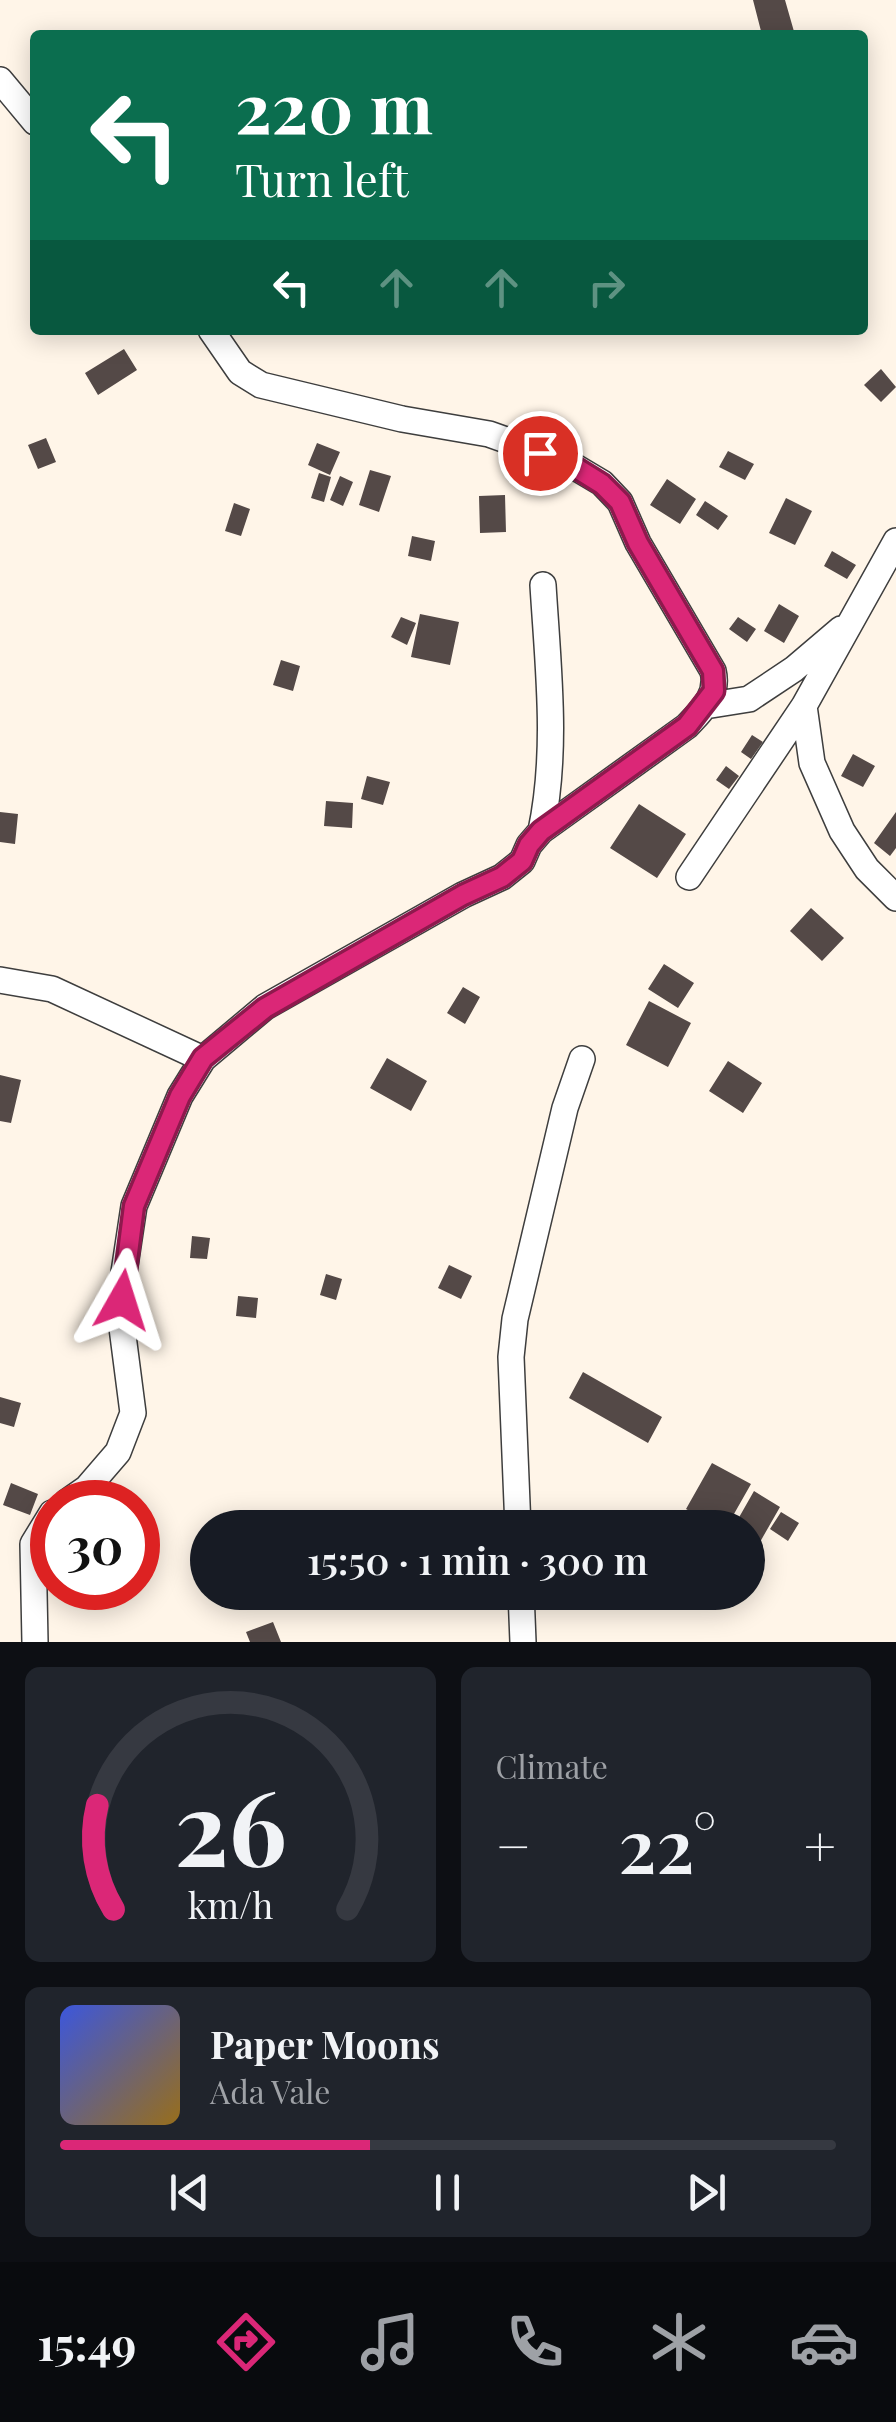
<!DOCTYPE html>
<meta charset="utf-8">
<style>
:root{--surface:#171b24;--page:#20242c;--text:#f1f3f6;--muted:#9ea1a6;--line:#363941;--accent:#db2777}
body{margin:0;font-family:"Playfair Display",serif;background:var(--page);color:var(--text);height:100vh;display:flex;flex-direction:column;font-size:38px;white-space:nowrap}
*{box-sizing:border-box;margin:0}
p{font-size:32px;color:var(--muted)}
.icon{flex:none;width:55px;height:55px;fill:none;stroke:currentColor;stroke-width:2;stroke-linecap:round;stroke-linejoin:round}
.map{position:relative;height:1642px;overflow:hidden}
.sheet{display:flex;flex-direction:column;gap:25px;padding:25px;background:#0d0f14;flex:1}
.sheet>*{flex:none}
.banner{position:absolute;left:30px;top:30px;width:838px;height:305px;border-radius:10px;box-shadow:0 5px 25px #0003;background:#0b6e4f;color:#fff;overflow:hidden}
.speed{position:absolute;left:30px;top:1480px;display:flex;gap:20px;font-size:50px;font-weight:700;text-align:center}
.speed>*{display:grid;place-content:center;width:130px;height:130px;border-radius:50%;background:var(--surface);box-shadow:0 5px 25px #0003;line-height:1}
.speed .limit{border:15px solid #d22;background:#fff;color:#111}
.pin{position:absolute;display:grid;place-items:center;width:85px;height:85px;color:#fff;margin:-42px;border:5px solid #fff;border-radius:50%;box-shadow:0 2px 10px #0007}
.me{position:absolute;width:110px;margin:-55px;rotate:6deg;stroke-linejoin:round;filter:drop-shadow(0 0 8px #0008)}
.turn{display:flex;align-items:center;gap:35px;height:210px;padding:0 40px;font-size:45px}
.turn .icon{width:130px;height:130px;stroke-width:2.5}
.turn b{display:block;font-size:70px;line-height:85px}
.lanes{display:flex;align-items:center;height:95px;padding:0 40px;background:#0003;justify-content:center;gap:50px;direction:ltr}
.lanes .off{opacity:.35}
.big{font-size:75px;font-weight:600;line-height:1.1}
.sheet .tile{flex:1;display:flex;flex-direction:column;justify-content:center;gap:15px;min-width:0;padding:0 35px;border-radius:15px;background:var(--page)}
.sheet .dial{align-items:center;gap:0}
.dial svg{height:260px;overflow:visible;fill:none;stroke:var(--line);stroke-width:7;stroke-linecap:round;text-anchor:middle}
.dial text{fill:var(--text);stroke:none}
.song{display:flex;align-items:center;gap:30px}
.cover{width:120px;height:120px;border-radius:15px;background:linear-gradient(135deg,hsl(230 70% 55%),hsl(40 70% 35%))}
.played{height:10px;border-radius:5px;background:linear-gradient(90deg,var(--accent) 40%,var(--line) 40%)}
.keys{display:flex;justify-content:space-around;direction:ltr}
.heat{display:flex;justify-content:space-between;align-items:center;font-size:55px;direction:ltr}
.sheet .tiles{flex:1;display:grid;gap:25px;grid-template-columns:1fr 1fr}
.tile:last-child{grid-column:span 2}
.trip{position:absolute;left:190px;top:1510px;width:575px;height:100px;border-radius:50px;background:var(--surface);box-shadow:0 5px 25px #0003;font-weight:600;line-height:100px;text-align:center}
.menu{display:flex;height:160px;justify-content:space-around;align-items:center;background:#090b0e;color:var(--muted)}
.menu .icon{width:70px;height:70px}
.menu .current{color:var(--accent)}
.menu b{font-size:45px;color:var(--text)}
.map>svg:first-child{display:block}
.building{fill:#544947}
.lines{fill:none;stroke-linecap:round;stroke-linejoin:round}
.street-casing{stroke:#3e3e3e;stroke-width:28}
.street{stroke:#fff;stroke-width:25}
.route-casing{stroke:#8e194d;stroke-width:25}
.route{stroke:#db2777;stroke-width:18}
</style>
<div class="map">
<svg width="896" height="1642" viewBox="0 0 896 1642">
<rect width="100%" height="100%" fill="#fff5e8"/>
<path class="building" d="M753,0H785L795,35H762Z
M124,349L137,370L98,395L85,373Z
M881,369L896,387L881,402L864,385Z
M46,438L56,462L38,469L28,445Z
M317,443L340,452L330,475L308,465Z
M728,451L754,464L745,480L719,467Z
M370,470L391,476L379,512L359,505Z
M319,473L331,477L324,502L311,498Z
M340,476L353,482L343,506L330,500Z
M667,479L696,499L680,524L650,505Z
M505,495L506,532L480,533L479,496Z
M786,498L812,511L795,545L769,533Z
M705,501L728,516L718,530L696,515Z
M234,503L250,509L241,536L225,531Z
M412,536L435,541L431,561L408,556Z
M832,551L856,565L847,579L824,566Z
M779,604L799,616L784,643L764,631Z
M420,614L459,622L450,665L411,657Z
M401,617L416,623L407,645L391,637Z
M738,617L756,629L747,642L729,629Z
M281,660L300,666L293,691L273,685Z
M752,735L763,742L751,759L741,752Z
M853,754L875,766L863,787L841,776Z
M726,766L739,776L729,789L716,780Z
M367,776L390,782L383,805L361,799Z
M326,801L353,803L352,828L324,826Z
M639,804L686,834L657,878L610,848Z
M0,812L18,814L15,844L0,842Z
M896,812V848L890,856L874,843Z
M811,908L844,938L822,961L790,931Z
M664,964L694,983L678,1008L648,989Z
M463,987L480,997L465,1024L447,1013Z
M649,1001L691,1023L668,1067L626,1045Z
M387,1058L427,1081L411,1111L370,1088Z
M728,1061L762,1083L743,1113L709,1091Z
M0,1075L21,1080L11,1123L0,1121Z
M192,1236L210,1238L207,1259L190,1258Z
M449,1265L472,1276L461,1299L438,1288Z
M326,1274L342,1279L336,1300L320,1295Z
M238,1296L258,1298L256,1318L236,1316Z
M583,1372L662,1417L648,1443L569,1398Z
M0,1397L21,1403L14,1427L0,1423Z
M712,1463L751,1484L726,1528H719L686,1509Z
M11,1483L38,1494L30,1515L3,1505Z
M754,1491L780,1507L760,1542L748,1535V1528H733Z
M781,1512L799,1523L788,1541L770,1529Z
M273,1622L281,1642H250L246,1632Z"/>
<g class="lines">
<defs>
<path id="street" d="M0,80L35,122
M705,706L749,699L794,669L841,629
M804,706L812,763L842,831L867,869L896,898
M541,831C558,750 548,667 543,585
M689,877L804,706L896,541
M0,980L52,989L203,1059
M67,1502L87,1488L118,1452L133,1413L121,1320L123,1279L134,1206L180,1096L203,1059L265,1007L463,895L502,877L522,861L529,845L541,831L687,726C702,710 719,695 713,671L638,543L620,502L602,483L565,461L489,434L402,419L261,385L240,372L211,330
M518,1528L511,1357L515,1319L565,1108L582,1059
M521,1592L523,1642
M35,1642L33,1544L52,1513"/>
</defs>
<use href="#street" class="street-casing"/>
<use href="#street" class="street"/>
</g>
<g class="lines">
<defs>
<path id="route" d="M122,1300L134,1206L180,1096L203,1058L265,1008L463,895L502,877L522,861L529,845L541,831L687,726L714,691L713,671L638,543L620,502L602,484L565,461L540,453"/>
</defs>
<use href="#route" class="route-casing"/>
<use href="#route" class="route"/>
</g>
</svg>
<div class="speed"><div class="limit">30</div></div>
<div class="pin" style="left:540px;top:453px;background:#d93025"><svg class="icon" aria-label="arrive" viewBox="0 0 24 24"><path d="M6 21V4h12l-3 4 3 4H6"/></svg></div>
<svg class="me" style="left:122px;top:1300px" viewBox="-20 -20 40 40"><path d="M0-17L14 15 0 8-14 15z" fill="#db2777" stroke="#fff" stroke-width="4"/></svg>
<div class="trip">15:50 · 1 min · 300 m</div>
<div class="banner">
<div class="turn"><svg class="icon" aria-label="left" viewBox="0 0 24 24"><path d="M17 20v-9H6M10 6l-5 5 5 5"/></svg><div><b>220 m</b>Turn left</div></div>
<div class="lanes"><svg class="icon" aria-label="left" viewBox="0 0 24 24"><path d="M17 20v-9H6M10 6l-5 5 5 5"/></svg><svg class="icon off" aria-label="ahead" viewBox="0 0 24 24"><path d="M12 20V5M6 11l6-6 6 6"/></svg><svg class="icon off" aria-label="ahead" viewBox="0 0 24 24"><path d="M12 20V5M6 11l6-6 6 6"/></svg><svg class="icon off" aria-label="right" viewBox="0 0 24 24"><path d="M7 20v-9h11M14 6l5 5-5 5"/></svg></div>
</div>
</div>
<section class="sheet">
<div class="tiles">
<div class="tile dial"><svg viewBox="0 0 100 80">
<path d="M14 69A42 42 0 1 1 86 69"/>
<path d="M14 69A42 42 0 0 1 9 37" stroke="#db2777"/>
<text x="50" y="56" font-size="32" font-weight="700">26</text>
<text x="50" y="72" font-size="11">km/h</text>
</svg></div>
<div class="tile"><p>Climate</p>
<div class="heat"><a>−</a><b class="big">22°</b><a>+</a></div>
</div>
<div class="tile">
<div class="song"><i class="cover"></i><div><b>Paper Moons</b><p>Ada Vale</p></div></div>
<div class="played"></div>
<div class="keys"><svg class="icon" aria-label="previous" viewBox="0 0 24 24"><path d="M18 5L8 12l10 7zM5 5v14"/></svg><svg class="icon" aria-label="pause" viewBox="0 0 24 24"><path d="M8 5v14M16 5v14"/></svg><svg class="icon" aria-label="next" viewBox="0 0 24 24"><path d="M6 5l10 7-10 7zM19 5v14"/></svg></div>
</div>
</div>
</section>
<nav class="menu">
<b>15:49</b>
<svg class="icon current" aria-label="directions" viewBox="0 0 24 24"><path d="M12 3l9 9-9 9-9-9zM9 14v-3h6M13 9l2 2-2 2"/></svg>
<svg class="icon" aria-label="music" viewBox="0 0 24 24"><path d="M9 18V5l10-2v13"/><circle cx="6" cy="18" r="3"/><circle cx="16" cy="16" r="3"/></svg>
<svg class="icon" aria-label="phone" viewBox="0 0 24 24"><path d="M5 4h4l2 5-3 2q2 4 5 5l2-3 5 2v4C11 20 4 13 5 4z"/></svg>
<svg class="icon" aria-label="climate" viewBox="0 0 24 24"><path d="M12 3v18M4 7l16 10M4 17L20 7"/></svg>
<svg class="icon" aria-label="car" viewBox="0 0 24 24"><path d="M5 17H2v-5l4-1 3-4h7l3 4 3 1v5h-3M9 17h6M6 11h13"/><circle cx="7" cy="17" r="2"/><circle cx="17" cy="17" r="2"/></svg>
</nav>
